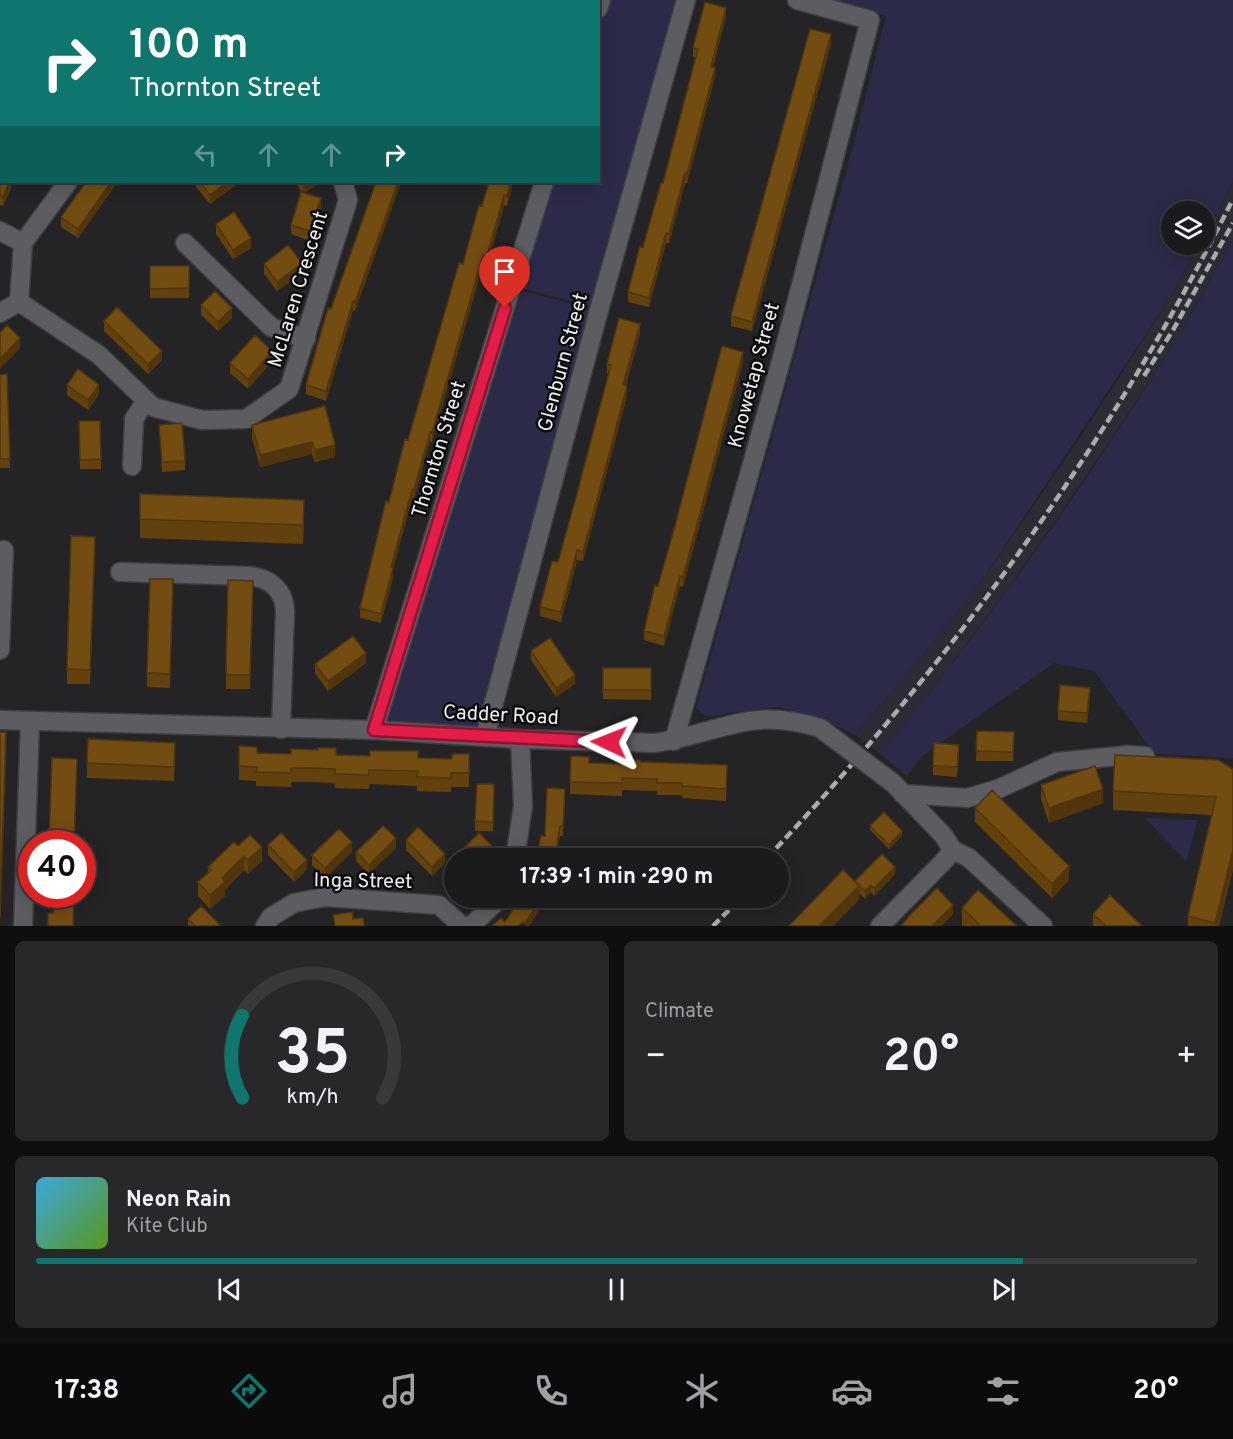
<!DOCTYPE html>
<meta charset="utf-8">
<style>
:root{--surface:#1b1b1d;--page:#28282a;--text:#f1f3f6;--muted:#a0a1a4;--line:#39393b;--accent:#0f766e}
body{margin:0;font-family:Overpass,sans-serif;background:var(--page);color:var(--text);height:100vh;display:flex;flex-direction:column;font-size:22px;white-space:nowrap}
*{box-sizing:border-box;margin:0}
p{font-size:20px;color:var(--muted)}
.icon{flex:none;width:33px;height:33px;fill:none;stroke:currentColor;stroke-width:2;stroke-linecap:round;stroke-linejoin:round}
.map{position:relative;height:926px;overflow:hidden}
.sheet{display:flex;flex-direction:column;gap:15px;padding:15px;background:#0f0f10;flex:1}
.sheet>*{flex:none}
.hud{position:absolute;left:0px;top:0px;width:600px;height:183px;box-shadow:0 3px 15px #0003,0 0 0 2px var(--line);background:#0f766e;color:#fff;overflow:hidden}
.tools{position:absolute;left:1161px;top:201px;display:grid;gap:12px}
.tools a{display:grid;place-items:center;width:54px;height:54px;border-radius:50%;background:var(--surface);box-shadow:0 3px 15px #0003,0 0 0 2px var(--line);font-size:30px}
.speed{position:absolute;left:18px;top:830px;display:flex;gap:12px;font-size:30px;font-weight:700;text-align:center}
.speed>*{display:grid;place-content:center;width:78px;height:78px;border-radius:50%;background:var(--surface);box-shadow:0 3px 15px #0003,0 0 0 2px var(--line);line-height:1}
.speed .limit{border:9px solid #d22;background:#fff;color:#111}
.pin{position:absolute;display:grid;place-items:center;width:51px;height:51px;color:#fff;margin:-62px -26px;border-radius:50% 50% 50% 0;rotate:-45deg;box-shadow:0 0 6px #0007}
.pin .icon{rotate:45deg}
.me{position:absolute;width:66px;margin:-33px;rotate:272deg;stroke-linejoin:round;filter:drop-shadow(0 0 4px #0008)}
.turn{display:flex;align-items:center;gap:21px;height:126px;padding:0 30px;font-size:27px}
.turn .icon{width:78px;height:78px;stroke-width:2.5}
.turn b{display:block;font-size:42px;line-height:51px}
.lanes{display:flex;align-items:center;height:57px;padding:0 30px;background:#0003;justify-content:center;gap:30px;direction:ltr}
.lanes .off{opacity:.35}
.big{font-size:45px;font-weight:700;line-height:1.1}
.sheet .widget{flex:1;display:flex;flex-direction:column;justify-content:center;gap:9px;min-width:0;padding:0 21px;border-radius:9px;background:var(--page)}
.sheet .dial{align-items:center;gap:0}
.dial svg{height:156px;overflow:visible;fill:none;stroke:var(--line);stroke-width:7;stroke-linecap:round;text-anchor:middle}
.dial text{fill:var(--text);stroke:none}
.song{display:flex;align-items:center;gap:18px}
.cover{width:72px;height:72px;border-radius:9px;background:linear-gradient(135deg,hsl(200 70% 55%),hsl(90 70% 35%))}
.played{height:6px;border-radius:3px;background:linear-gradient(90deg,var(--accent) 85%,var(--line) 85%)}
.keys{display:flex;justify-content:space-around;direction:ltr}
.heat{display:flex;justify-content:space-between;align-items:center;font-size:33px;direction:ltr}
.sheet .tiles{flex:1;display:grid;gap:15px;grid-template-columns:1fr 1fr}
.widget:last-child{grid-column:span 2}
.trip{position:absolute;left:444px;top:848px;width:345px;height:60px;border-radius:30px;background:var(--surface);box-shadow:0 3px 15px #0003,0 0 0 2px var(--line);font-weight:700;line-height:60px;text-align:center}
.tab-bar{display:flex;height:96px;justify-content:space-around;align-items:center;background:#0b0b0c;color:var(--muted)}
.tab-bar .icon{width:42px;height:42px}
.tab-bar .current{color:var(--accent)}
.tab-bar b{font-size:27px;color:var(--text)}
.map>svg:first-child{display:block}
.built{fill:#2c2c35}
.green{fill:#2c2a49}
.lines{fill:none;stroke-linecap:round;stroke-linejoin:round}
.street-casing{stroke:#3e3e41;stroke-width:21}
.secondary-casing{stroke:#3e3e41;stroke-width:21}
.street{stroke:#5d5d61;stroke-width:18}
.secondary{stroke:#5d5d61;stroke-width:18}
.rail{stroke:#ababad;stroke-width:4.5;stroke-dasharray:9 4.5;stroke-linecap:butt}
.secondary-bridge-casing{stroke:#3e3e41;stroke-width:21;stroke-linecap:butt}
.secondary-bridge{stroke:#5d5d61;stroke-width:18}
.wall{fill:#63410f}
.shaded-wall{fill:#50350d}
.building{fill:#734c12;stroke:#50350d;stroke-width:1.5}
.route-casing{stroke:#92132f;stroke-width:15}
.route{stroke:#e11d48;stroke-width:10}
.labels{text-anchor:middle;stroke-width:5;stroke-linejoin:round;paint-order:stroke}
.street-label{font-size:20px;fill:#eeeef0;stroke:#0d0d0f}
</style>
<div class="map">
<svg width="1233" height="926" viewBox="0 0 1233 926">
<rect width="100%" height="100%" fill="#242427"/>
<path class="built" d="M1233,182V239L1175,342L1111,440L1005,593L917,709L880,754L855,735L908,673L977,588L1084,432L1166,304L1199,245L1204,244L1205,234Z"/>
<path class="green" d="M605,0H683L598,308L513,286L547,182H598V20Z
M827,0H1233V182L1205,234L1204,212H1172V244L1199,245L1166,304L977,588L908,673L855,735L818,717L779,707L705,716L696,708L848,165L886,16Z
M1233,239V758L1155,754L1094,671L1054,663L922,756L907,776L880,754C986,625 1086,485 1174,343C1195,309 1213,274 1233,239Z
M512,288L597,311L485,733L379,728Z
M1145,818L1198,820L1186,861Z"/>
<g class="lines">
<defs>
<path id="street" d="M12,0V2
M188,0V2
M598,9L601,0
M68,182L23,243L19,302L99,355L153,407L202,420L246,419L289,389L348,200L343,182
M0,231L23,243
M185,243L271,327L306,339
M0,313L19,302
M132,466L134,419L146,400
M120,572L249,576C269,578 284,589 285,611L281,729
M0,650L4,550
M374,730L544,182
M485,736L599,310L686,0
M674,741L783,354L870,20L797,0
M903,794L967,798L998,789L1057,762L1128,755L1145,756
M515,858L523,806L520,739
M23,926L30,721
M265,926L271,917L294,903L325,897L439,905L462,926
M471,926L494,904L499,897
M880,926L942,863L953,850"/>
<path id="secondary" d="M0,720L374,730L520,739L654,743C687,739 718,726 750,721C775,717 797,721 820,728
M893,783L943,835L953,850L969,858L1043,926"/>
</defs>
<use href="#street" class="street-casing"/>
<use href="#secondary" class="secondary-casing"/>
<use href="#street" class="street"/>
<use href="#secondary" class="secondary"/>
<path class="rail" d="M1144,376L1173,330L1233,223
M767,858C951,663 1113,440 1233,199
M713,926L742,897"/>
<defs>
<path id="secondary-bridge" d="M820,728L893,783"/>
</defs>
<use href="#secondary-bridge" class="secondary-bridge-casing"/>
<use href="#secondary-bridge" class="secondary-bridge"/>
</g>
<path class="wall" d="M726,17L713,67L715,77L687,183H685L669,243H666L649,307L628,302V292L643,247L663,183L695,58L693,57V48Z
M831,44L752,331L731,326V316Z
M0,174L11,182V188L3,206L0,205Z
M114,182V187L78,238L61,227V217Z
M196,182H237V184L210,204L196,187Z
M295,182H319V183L304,193L321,208L310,241L291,234V225L302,192Z
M376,182H401L355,311L353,310L326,401L306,394V385L331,309Z
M489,182H513L507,206L504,205L487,266L483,265L432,442L430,441L414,500L412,499L393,569V578L381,623L360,618V608L389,502Z
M216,224L251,248L233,259L216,234Z
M264,264L302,273L277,291L264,274Z
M150,266H189V298H150Z
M201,305L232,318L218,331L201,315Z
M104,321L162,360L148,374L104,331Z
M640,333L626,386L627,396L583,561L577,560L561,622L540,616V607L558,562L575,501L608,374L607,373V364Z
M272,361L248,389L230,373V363Z
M743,362L683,587L680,586L664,646L644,640V631L658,586Z
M7,374L10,468H0V375Z
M67,385L99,394L88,410L67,395Z
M325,406L335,457L315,462L312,454L260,467L252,437V425Z
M79,421H100L101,469H80Z
M159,425L185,461V470L162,472Z
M304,518L303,544L140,538V519Z
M95,551L90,684H67V669Z
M173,579L170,688L147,687V673Z
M253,581L250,689H226V675Z
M531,651L575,684L556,697L531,660Z
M366,663L328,691L315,673V664Z
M603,668H651V700L603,699Z
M1090,697L1087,723L1058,720V711Z
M977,731L1014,732L1013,761H976Z
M239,746L257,753L452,759L469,754V787H451V792L417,791V786L369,784V789L335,788V783L308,782H291V787L256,786V781L239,780Z
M959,754L957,777L933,775V766Z
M571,756L589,763L623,764L640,762L727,777L726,801L682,798V795H657V791L622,790V796L570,794Z
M175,757L174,781L87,778V763Z
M1233,769V869L1219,926H1188V916L1212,815L1113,810V791Z
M494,784L493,831H475V821Z
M1041,785L1103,803L1049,823L1041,799Z
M565,789L563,836H545Z
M975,808L1069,880L1052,898L975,822Z
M870,826L902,836L889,849L870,830Z
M479,833L492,846V856L490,858H454V871L453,869V859Z
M406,840L445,863L432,876L406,850Z
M268,845L307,869L294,882L268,855Z
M238,846L262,861L248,874L244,870L225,890V896L210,909L198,896V882L208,872V867Z
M396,848L369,874L356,861V852Z
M352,852L325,878L312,865V855Z
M895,874L874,896L871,892L865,899L859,893V900L855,882Z
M962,908L1017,926H962Z
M1093,914L1142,926H1093Z
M188,919L221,926H188Z"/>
<path class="shaded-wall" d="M726,8V17L711,76V67Z
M831,34V44L752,331V322Z
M715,68V77L687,183V174Z
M685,173V183L669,243V234Z
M9,182H11V188L3,206V197Z
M111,182H114V187L78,238V229Z
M227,182H237V184L210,204V195Z
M306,182H319V183L303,193V184Z
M398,182H401L355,311V302Z
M511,182H513L507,206V196Z
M504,195V205L487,266V256Z
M321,198V208L310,241V231Z
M666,233V243L649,307V298Z
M251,238V248L233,259V250Z
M483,255V265L432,442V433Z
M302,263V273L277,291V282Z
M353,301V310L326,401V391Z
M232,308V318L218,331V322Z
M640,324V333L623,394V385Z
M20,338V348L0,369V359Z
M162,351V360L148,374V364Z
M272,351V361L248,389V379Z
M743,352V362L683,587V577Z
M99,385V394L88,410V400Z
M627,386V396L583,561V552Z
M430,432V441L414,500V490Z
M312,442V454L260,467V455Z
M335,445V457L315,462V450Z
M412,490V499L393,569V578L381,623V614L391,567Z
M95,537V551L90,684V670Z
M577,550V560L561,622V612Z
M680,576V586L664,646V636Z
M366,653V663L328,691V681Z
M575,675V684L556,697V688Z
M1090,688V697L1087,723V713Z
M6,732V754L0,926Z
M1103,789V803L1049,823V808Z
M560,826V836L556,858H555Z
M902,831V836L889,849V845Z
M396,838V848L369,874V865Z
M352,842V852L325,878V868Z
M492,846V856L490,858H480Z
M262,847V861L248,874V860Z
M1233,850V869L1219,926H1215Z
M445,854V863L432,876V867Z
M244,856V870L225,890V896L210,909V895L222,878Z
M307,860V869L294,882V872Z
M1069,866V880L1052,898V884Z
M895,867V874L874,896V888Z
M871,885V892L865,899V891Z
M859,886V900L833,926H819Z
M542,897H548L529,926H525V923Z
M953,905V914L942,926H932Z"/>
<path class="building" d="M56,0H80V2H57Z
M133,0H153V2H133Z
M214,0H235V2H214Z
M542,0H566L567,2H543Z
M705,2L726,8L711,67L715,68L687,174L685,173L669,234L666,233L649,298L628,292L640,246L643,247L661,183H663L698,49L693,48Z
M810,29L831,34L752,322L731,316Z
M0,174H2V182H9L3,197L0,195Z
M86,182H111L78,229L61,217Z
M200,182H227L210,195Z
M376,182H398L355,302L353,301L326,391L306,385L328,308L331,309Z
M489,182H511L507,196L504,195L487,256L483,255L432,433L430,432L414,490H412L391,567L393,568L381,614L360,608L386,501L389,502L405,439L408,440L459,263L463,264L479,205L482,206Z
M301,192L321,198L310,231L291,225Z
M234,212L251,238L233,250L216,224Z
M288,245L302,263L277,282L264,264Z
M150,266H189V288L150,289Z
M215,291L232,308L218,322L201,305Z
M117,307L162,351L148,364L104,321Z
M619,318L640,324L623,385L627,386L583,552L577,550L561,612L540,607L552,561L558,562L575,501L611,365L607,364Z
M7,325L20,338L0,359V333Z
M255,335L272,351L248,379L230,363Z
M722,346L743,352L683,577L680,576L664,636L644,631L655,585L658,586L675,526Z
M78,369L99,385L88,400L67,385Z
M7,374L10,459H0V375Z
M325,406L335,445L315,450L312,442L260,455L252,425Z
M79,421H100L101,459L80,460Z
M182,423L185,461L162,462L159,425Z
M140,494L304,500L303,525L140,519Z
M71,536L95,537L90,670L67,669Z
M150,579H173L170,674L147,673Z
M228,580L253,581L250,675H226Z
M353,636L366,653L328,681L315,664Z
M550,638L575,675L556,688L531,651Z
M603,668H651V690H603Z
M1060,685L1090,688L1087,713L1058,711Z
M977,731L1014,732L1013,752L976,751Z
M0,732H6L0,918Z
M88,739L175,743L174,767L87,763Z
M934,743L959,745L957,767L933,766Z
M239,746L257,747V753L291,754V749L318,750V748H336V755L370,756V751H418V758L452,759V754H469V773H451V778L417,777L418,771L369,770V775L335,774V769L308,768H291V773L256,772L257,767L239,766Z
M1115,755L1218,760L1233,769V850L1215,923L1188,916L1216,797L1113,791Z
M571,756L589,757V763L623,764V759L640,760V762L727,765L726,789L682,786V783H657V779L622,778V783L570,782Z
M52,758L77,759L74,843H49Z
M1095,766L1103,789L1049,808L1041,785Z
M477,784H494L493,822L475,821Z
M547,788L565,789L563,826H560L555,858H536L541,836H545Z
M992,790L1069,866L1052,884L975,808Z
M884,812L902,831L889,845L870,826Z
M383,826L396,838L369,865L356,852Z
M418,827L445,854L432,867L406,840Z
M339,829L352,842L325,868L312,855Z
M281,833L307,860L294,872L268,845Z
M479,833L492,846L480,858H454V861L453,859Z
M250,835L262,847L248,860L244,856L222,878L225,882L210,895L198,882L211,870L208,867L234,842L238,846Z
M882,854L895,867L874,888L871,885L865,891L855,881Z
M843,870L859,886L819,926H789Z
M937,888L953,905L932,926H901L910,915Z
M978,890L1017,926H981L962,908Z
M55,894H74L73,926H48V913H54Z
M1110,895L1142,926H1106L1093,914Z
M521,897H542L525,923L523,922L518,926H492L501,918L505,922Z
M201,906L221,926H195L188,919Z
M352,912L353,919L363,918L364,926H335L333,915Z"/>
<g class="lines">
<defs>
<path id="route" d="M505,308L374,730L609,742"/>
</defs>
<use href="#route" class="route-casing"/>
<use href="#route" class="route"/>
</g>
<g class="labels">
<g class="street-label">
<text transform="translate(297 289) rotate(-73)" y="7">McLaren Crescent</text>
<text transform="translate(562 362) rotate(-75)" y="7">Glenburn Street</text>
<text transform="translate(753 375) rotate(-75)" y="7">Knowetap Street</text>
<text transform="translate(438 449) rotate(-73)" y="7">Thornton Street</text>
<text transform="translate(501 714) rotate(3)" y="7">Cadder Road</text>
<text transform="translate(363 880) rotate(1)" y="7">Inga Street</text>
</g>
</g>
</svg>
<div class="tools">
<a><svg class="icon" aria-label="layers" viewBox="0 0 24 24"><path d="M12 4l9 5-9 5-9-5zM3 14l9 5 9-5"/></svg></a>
</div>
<div class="speed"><div class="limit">40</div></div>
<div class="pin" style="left:505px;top:308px;background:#d93025"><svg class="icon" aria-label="arrive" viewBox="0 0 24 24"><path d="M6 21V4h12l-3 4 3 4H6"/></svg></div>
<svg class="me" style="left:609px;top:742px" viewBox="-20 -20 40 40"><path d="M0-17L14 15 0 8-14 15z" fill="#e11d48" stroke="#fff" stroke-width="4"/></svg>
<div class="trip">17:39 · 1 min · 290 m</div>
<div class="hud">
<div class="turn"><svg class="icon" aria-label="right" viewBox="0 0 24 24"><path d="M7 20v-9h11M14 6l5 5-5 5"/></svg><div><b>100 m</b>Thornton Street</div></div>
<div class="lanes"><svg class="icon off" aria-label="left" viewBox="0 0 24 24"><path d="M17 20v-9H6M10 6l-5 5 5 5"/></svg><svg class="icon off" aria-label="ahead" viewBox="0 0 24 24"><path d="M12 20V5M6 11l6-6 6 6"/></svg><svg class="icon off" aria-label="ahead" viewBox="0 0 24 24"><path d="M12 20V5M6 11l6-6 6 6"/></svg><svg class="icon" aria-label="right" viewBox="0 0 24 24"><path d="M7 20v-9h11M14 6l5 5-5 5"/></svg></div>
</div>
</div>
<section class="sheet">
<div class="tiles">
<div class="widget dial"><svg viewBox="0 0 100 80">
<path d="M14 69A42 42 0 1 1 86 69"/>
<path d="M14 69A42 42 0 0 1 14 27" stroke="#0f766e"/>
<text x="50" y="56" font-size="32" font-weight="700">35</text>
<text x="50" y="72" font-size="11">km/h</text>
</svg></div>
<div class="widget"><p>Climate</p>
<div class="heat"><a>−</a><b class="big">20°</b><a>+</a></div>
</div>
<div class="widget">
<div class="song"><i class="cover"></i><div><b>Neon Rain</b><p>Kite Club</p></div></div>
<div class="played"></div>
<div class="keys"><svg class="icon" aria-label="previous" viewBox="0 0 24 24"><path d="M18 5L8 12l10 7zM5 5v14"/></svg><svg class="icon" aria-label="pause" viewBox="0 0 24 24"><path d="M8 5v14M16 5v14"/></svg><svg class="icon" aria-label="next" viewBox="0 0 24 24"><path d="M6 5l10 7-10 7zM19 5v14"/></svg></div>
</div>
</div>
</section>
<nav class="tab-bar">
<b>17:38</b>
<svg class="icon current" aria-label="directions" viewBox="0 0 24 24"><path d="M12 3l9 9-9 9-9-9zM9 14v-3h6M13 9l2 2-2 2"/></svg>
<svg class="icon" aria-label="music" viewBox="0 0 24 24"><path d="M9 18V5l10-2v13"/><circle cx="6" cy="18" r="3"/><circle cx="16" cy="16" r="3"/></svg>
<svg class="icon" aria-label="phone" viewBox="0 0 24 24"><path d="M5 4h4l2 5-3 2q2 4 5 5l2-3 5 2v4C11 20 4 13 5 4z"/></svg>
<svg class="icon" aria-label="climate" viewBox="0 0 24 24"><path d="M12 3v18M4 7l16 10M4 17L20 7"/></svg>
<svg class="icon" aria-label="car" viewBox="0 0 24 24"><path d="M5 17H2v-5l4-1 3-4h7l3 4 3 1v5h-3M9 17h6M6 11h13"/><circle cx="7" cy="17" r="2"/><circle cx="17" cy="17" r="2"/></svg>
<svg class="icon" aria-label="filters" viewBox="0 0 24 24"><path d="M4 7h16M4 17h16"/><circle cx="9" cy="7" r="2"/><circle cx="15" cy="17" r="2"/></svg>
<b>20°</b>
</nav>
